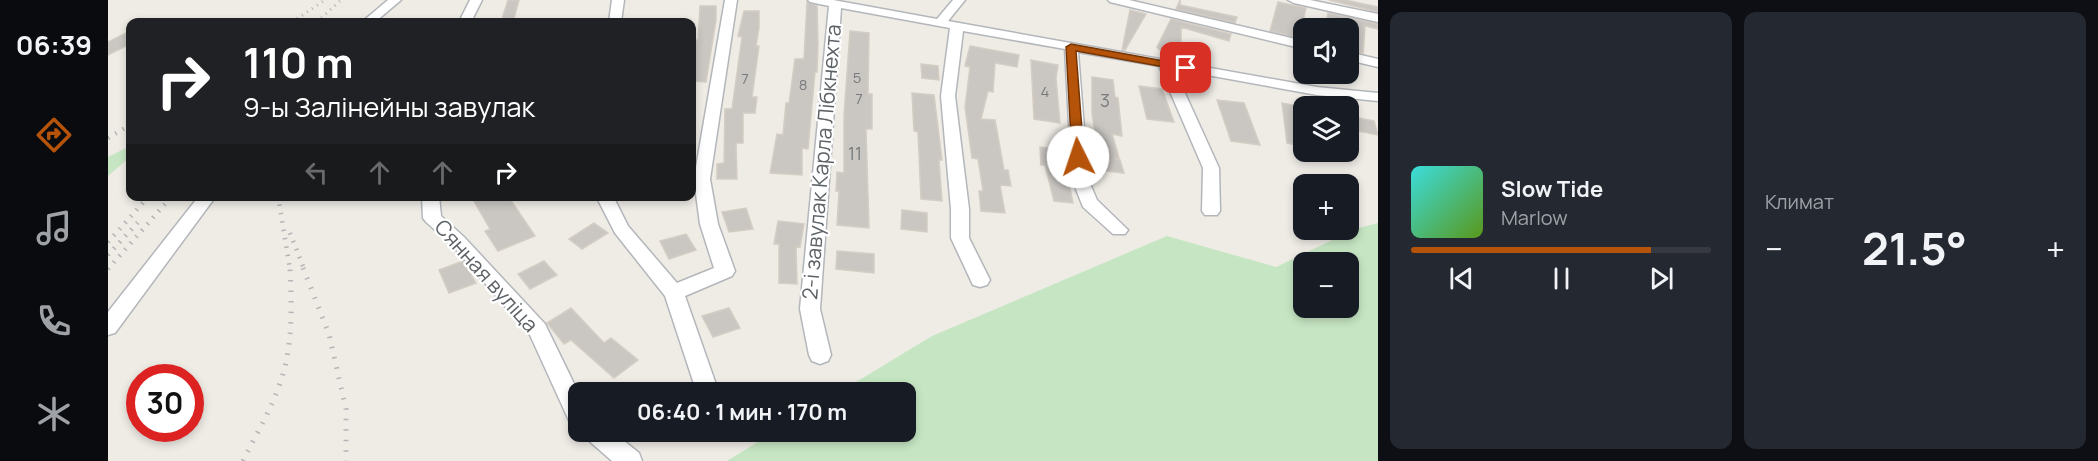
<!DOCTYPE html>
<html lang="ru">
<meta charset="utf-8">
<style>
:root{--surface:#171b24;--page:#242831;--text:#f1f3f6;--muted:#9ea1a6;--line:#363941;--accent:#b45309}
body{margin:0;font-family:Manrope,sans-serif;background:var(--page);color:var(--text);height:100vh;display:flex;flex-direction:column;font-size:22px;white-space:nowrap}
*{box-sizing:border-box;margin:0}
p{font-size:20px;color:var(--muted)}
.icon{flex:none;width:33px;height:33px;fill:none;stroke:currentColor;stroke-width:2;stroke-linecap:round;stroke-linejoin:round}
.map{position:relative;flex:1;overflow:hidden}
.details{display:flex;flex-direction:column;gap:12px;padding:12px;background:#0d0f14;width:720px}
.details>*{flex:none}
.top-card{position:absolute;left:18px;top:18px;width:570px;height:183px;border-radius:12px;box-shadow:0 3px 9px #0003;background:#202124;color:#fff;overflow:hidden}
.controls{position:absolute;left:1185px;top:18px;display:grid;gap:12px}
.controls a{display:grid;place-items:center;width:66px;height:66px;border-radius:12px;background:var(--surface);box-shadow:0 3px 9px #0003;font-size:30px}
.speed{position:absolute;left:18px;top:364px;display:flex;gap:12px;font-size:30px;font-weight:700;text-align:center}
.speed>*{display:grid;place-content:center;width:78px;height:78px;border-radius:50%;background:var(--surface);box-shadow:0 3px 9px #0003;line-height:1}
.speed .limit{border:9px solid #d22;background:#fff;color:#111}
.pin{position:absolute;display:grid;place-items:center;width:51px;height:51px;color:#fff;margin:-26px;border-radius:12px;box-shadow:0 3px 9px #0006}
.me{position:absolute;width:66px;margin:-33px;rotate:356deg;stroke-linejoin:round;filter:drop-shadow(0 0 4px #0008)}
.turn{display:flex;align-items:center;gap:21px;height:126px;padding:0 18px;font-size:27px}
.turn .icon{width:78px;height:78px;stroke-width:2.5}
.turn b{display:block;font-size:42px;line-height:51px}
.lanes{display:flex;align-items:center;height:57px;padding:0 18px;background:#0003;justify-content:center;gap:30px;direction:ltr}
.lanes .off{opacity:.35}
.big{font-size:45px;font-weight:700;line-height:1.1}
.details .widget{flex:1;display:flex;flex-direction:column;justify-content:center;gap:9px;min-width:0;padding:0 21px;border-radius:12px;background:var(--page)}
.song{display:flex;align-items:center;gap:18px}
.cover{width:72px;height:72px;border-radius:9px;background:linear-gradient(135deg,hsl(180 70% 55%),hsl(90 70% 35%))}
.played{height:6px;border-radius:3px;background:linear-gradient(90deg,var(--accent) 80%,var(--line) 80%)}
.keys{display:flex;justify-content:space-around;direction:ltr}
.heat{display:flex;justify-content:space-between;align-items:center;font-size:33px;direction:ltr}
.details .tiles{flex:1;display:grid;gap:12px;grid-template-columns:repeat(2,1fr)}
.trip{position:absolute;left:460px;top:382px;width:348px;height:60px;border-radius:12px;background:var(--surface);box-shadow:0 3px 9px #0003;font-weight:700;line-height:60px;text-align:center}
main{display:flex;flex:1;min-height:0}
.menu{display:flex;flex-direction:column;width:108px;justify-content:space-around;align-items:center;background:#090b0e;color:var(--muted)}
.menu .icon{width:42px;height:42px}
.menu .current{color:var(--accent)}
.menu b{font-size:27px;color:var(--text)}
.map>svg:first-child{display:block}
.green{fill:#c6e6c3;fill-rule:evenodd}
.building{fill:#cac7c3;stroke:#d4cdc4;stroke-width:1.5}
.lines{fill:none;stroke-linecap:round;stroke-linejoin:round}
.minor-casing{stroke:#b3b6ba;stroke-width:3}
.minor{fill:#fff;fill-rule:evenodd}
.rail-far2{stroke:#b4b5b6;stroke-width:3;stroke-dasharray:1 5;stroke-linecap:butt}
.rail-far1{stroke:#b4b5b6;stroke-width:4.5;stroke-dasharray:1.5 7;stroke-linecap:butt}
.rail{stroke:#b4b5b6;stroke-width:5;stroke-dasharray:1.5 9;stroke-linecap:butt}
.route{fill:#b45309;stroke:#753606;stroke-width:1.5}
.labels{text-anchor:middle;stroke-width:4.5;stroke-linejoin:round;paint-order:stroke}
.far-number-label{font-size:15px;fill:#787b7d}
.number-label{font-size:18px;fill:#787b7d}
.street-label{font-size:21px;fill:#5d6266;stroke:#fff}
</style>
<main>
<nav class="menu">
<b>06:39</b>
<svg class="icon current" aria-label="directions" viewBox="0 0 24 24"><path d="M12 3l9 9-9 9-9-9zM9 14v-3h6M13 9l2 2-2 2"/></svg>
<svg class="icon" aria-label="music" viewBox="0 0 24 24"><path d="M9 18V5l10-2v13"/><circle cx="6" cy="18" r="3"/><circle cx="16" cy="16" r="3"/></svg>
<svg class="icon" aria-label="phone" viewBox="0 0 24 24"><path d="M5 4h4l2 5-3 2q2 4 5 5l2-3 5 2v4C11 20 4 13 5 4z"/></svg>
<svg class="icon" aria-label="climate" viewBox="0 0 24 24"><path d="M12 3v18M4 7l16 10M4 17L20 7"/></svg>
</nav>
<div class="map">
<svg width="1270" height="461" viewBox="0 0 1270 461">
<rect width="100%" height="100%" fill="#efece6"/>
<path class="green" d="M22,146V157L0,176V157Z
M1270,223V461H619L666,432H798V393H730L824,336L1059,236L1168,267L1247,229ZM1196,262H1240V308H1196Z"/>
<path class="building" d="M400,0H411L405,22H393Z
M1072,0V5L1129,17L1127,23L1068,9Z
M1221,0H1237L1270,7V12Z
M699,2L709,6L710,43L709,72H707L700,149L694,148V175L662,173L669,134L675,135L678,103H681L687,59H696Z
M1170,2L1198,8L1191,38L1162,31Z
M592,6H608V20L598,82L584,81V63L588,40H590Z
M1022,10L1038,14L1017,50H1014Z
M636,11H651V28L648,46H651L644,97H649L647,113H635V143H628L629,179H609V164L616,163L617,109H624L634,37L630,36Z
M1220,13L1270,24V29L1257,26L1255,53L1240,50V23L1219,19Z
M1063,19L1123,34L1121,41L1073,27V54L1052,50L1049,47Z
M22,31V44L0,55V42Z
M742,31L761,33L760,94H764V129H758L761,228L729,225L731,191H728L729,172L736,173V115Z
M862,46L911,55L909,67L887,63L885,92L880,91L873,119L887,120L896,170H900L903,186L892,185L897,213L873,211L871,191H875L870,159L864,158L857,107L862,67L857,66Z
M923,60L950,65L948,78L952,123L926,119Z
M813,64L830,66L831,80L814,78Z
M984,77L1005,80L1007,97L1010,98L1014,136L1004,134L1011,158L1007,159L1012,160L1016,173L990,170L987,157L1000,159L991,133L987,132L984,114Z
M1031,86L1054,89L1066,122L1039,119Z
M804,93L826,95L834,160H831L834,201L813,199L810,132L806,131Z
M1109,100L1136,103L1152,145L1123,141Z
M1174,103L1189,106L1196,127V147L1179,143Z
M1240,116L1266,121L1270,135L1240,129Z
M932,147L954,150L965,203L946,201L937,165H933Z
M363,196H400L427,236L390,251L377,231L382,229Z
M638,208L645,229L621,232L614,212Z
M794,210L819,213V232L793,229Z
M670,221L696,224L692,247L688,246L689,284L671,283V244H666Z
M486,223L500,233L474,249L461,239Z
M578,234L588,250L561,259L552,241Z
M729,251L766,254V273L728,269Z
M355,261L368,283L341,293L331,270Z
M436,261L449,275L422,289L410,274Z
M463,308L496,343L503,338L530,360L506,378L463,340L456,344L439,323Z
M621,308L632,328L605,337L594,316Z"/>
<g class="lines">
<defs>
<path id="minor" d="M280,0H293L267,22H254Z
M362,0H374L363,22H351Z
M504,0H516L513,22H501Z
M617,0H629L602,179L610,224L627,271L624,276L577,296L611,393H589L557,296L507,233L488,196H505L520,226L569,283L606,268L592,224L586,179Z
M700,0H725L829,19L845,0H857L840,21L1209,87L1270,93V101L1209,95L1066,69L1111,168L1112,211L1109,215H1097L1094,211L1095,168L1051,66L970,52L980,179L989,200L1020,230L1017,234H1005L975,207L964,179L957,49L855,31L847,96L861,209V238L882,280L879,285L872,287L865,285L843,238V209L833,96L842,28L733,8L712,309L723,355L720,361L712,364L704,361L701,355L692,309L721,6L702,2Z
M1000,0H1021L1196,41V49L1002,2Z
M1180,0H1202L1270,14V22L1186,3Z
M1240,52L1270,59V67L1240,60Z
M91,196H108L7,333L0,335V312Z
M314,196H331L333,216L356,237L437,324L471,394V428L463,425L422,335L344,245L318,222L315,218Z
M475,432H505L531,453L534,461H504L479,439Z"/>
</defs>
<use href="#minor" class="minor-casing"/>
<use href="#minor" class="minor"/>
<path class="rail-far2" d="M184,22L217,0
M209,22L233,0"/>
<path class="rail-far1" d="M0,138L22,125
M170,196L182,269
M182,233L196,269
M0,242L41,196
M0,255L32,220
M0,269L64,196"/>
<path class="rail" d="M195,268L221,334L238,409V461
M135,461C147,436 162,412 171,386C185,349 184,307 182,268"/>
</g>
<path class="route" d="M963,44L1078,65L1083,68L1078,71L968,51L976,157L970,161L964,157L958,47Z"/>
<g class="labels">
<g class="far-number-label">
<text x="749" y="83">5</text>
<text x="637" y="84">7</text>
<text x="695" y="90">8</text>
<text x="937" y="97">4</text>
<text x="751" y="104">7</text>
</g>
<g class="number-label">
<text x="997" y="107">3</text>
<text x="747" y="160">11</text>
</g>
<g class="street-label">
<text transform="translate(714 162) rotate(-85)" y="7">2-і завулак Карла Лібкнехта</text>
<text transform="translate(378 276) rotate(48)" y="7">Сянная вуліца</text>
</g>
</g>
</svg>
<div class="controls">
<a><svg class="icon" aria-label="sound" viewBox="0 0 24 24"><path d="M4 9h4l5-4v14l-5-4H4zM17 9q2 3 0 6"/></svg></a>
<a><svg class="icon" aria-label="layers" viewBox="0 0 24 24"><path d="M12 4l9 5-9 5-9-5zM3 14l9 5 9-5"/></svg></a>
<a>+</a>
<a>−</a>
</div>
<div class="speed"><div class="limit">30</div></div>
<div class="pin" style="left:1078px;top:68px;background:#d93025"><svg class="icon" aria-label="arrive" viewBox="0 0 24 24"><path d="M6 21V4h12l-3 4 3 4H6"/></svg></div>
<svg class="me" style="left:970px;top:157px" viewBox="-20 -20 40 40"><circle r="19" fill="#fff"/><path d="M0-13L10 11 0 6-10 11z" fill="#b45309"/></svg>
<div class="trip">06:40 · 1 мин · 170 m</div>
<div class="top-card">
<div class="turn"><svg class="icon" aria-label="right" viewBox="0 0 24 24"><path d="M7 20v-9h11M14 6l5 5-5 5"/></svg><div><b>110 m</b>9-ы Залінейны завулак</div></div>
<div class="lanes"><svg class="icon off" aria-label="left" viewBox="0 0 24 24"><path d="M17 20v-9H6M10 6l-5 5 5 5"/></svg><svg class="icon off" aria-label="ahead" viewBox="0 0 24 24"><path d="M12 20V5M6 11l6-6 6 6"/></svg><svg class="icon off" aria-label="ahead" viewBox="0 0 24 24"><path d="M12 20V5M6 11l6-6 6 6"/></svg><svg class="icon" aria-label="right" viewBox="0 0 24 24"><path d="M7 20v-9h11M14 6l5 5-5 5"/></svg></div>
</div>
</div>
<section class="details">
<div class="tiles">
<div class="widget">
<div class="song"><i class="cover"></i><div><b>Slow Tide</b><p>Marlow</p></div></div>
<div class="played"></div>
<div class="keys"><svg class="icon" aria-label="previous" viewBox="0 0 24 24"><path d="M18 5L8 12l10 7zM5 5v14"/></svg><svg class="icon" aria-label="pause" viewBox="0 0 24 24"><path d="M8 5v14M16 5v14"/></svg><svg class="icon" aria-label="next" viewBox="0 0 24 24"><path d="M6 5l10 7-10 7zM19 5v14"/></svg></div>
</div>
<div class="widget"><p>Климат</p>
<div class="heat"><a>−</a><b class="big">21.5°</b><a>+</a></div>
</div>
</div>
</section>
</main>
